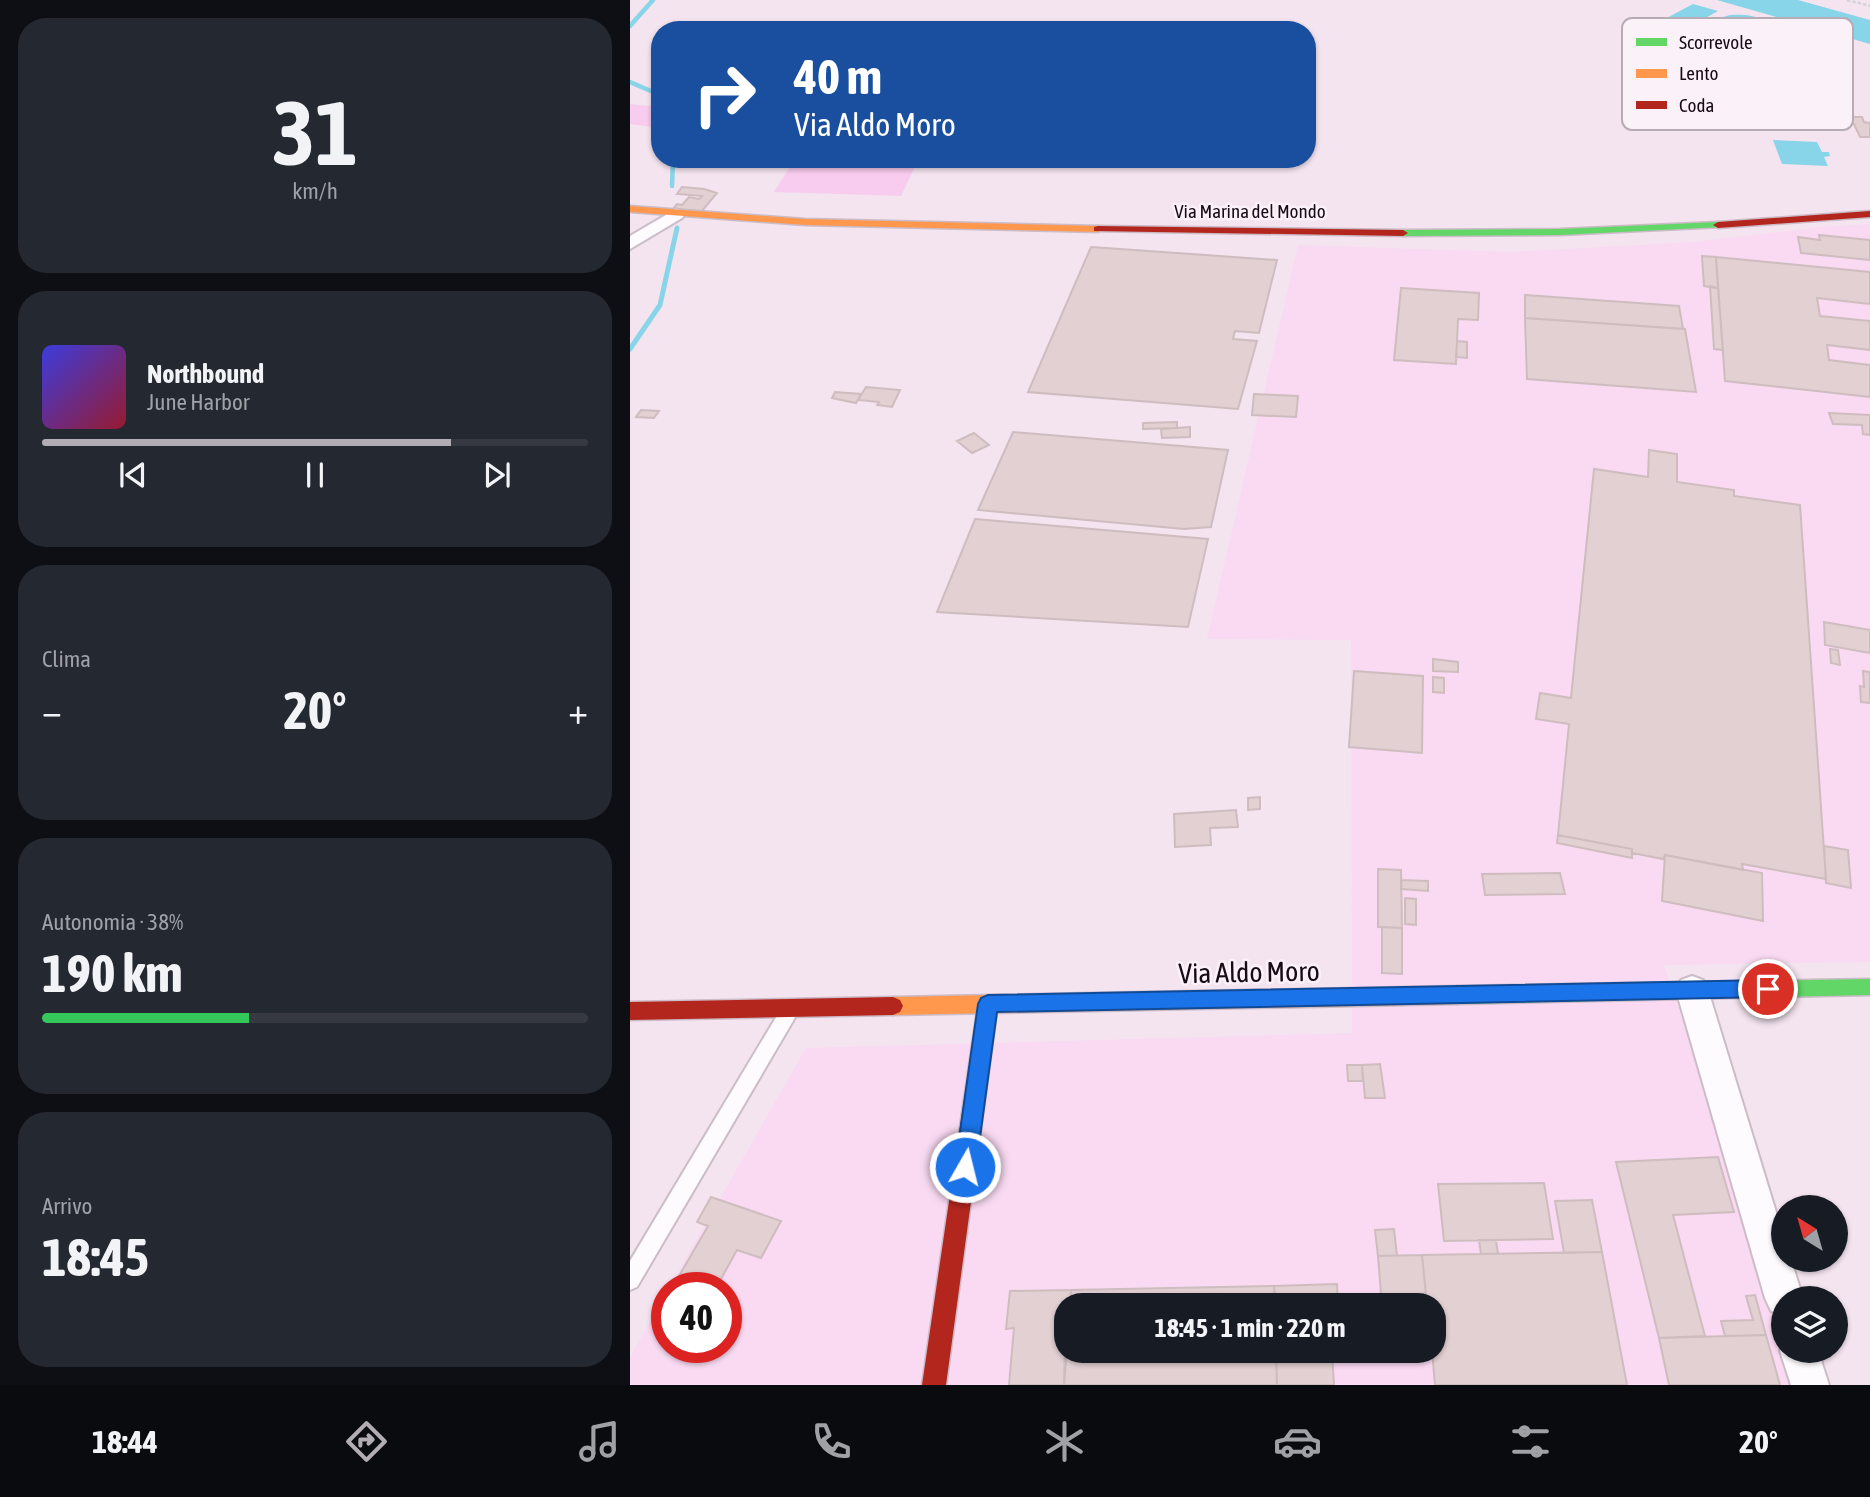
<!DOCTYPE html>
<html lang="it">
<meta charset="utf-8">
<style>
:root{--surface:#171b24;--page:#242831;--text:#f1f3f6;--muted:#9ea1a6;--line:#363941;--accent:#b2acb4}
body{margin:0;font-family:"Asap Condensed",sans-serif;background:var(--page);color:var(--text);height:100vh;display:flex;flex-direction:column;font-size:26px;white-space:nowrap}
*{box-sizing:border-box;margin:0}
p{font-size:23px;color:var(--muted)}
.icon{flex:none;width:38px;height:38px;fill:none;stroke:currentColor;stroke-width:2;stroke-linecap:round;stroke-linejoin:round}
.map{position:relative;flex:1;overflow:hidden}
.panel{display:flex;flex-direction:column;gap:18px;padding:18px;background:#0d0f14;width:630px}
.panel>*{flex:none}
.hud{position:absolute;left:21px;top:21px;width:665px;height:147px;border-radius:28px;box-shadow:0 2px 5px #0004;background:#1a4fa0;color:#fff;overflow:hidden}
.needle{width:46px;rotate:323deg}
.buttons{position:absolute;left:1141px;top:1195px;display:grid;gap:14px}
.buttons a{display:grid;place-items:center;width:77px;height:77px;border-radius:50%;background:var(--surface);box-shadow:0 2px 5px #0004;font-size:35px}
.speed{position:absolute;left:21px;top:1272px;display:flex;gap:14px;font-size:35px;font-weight:700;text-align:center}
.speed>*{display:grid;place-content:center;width:91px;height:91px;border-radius:50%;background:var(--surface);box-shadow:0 2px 5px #0004;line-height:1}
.speed .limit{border:10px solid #d22;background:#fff;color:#111}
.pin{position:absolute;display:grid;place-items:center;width:60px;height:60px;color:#fff;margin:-30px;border:4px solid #fff;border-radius:50%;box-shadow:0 2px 7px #0007}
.me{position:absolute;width:77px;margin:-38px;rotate:8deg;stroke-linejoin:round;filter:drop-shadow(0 0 5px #0008)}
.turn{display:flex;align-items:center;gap:24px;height:147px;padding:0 28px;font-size:32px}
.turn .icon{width:91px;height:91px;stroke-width:2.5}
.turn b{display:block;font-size:49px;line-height:60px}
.big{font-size:52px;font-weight:700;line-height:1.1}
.panel .tile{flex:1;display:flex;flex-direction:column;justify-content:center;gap:10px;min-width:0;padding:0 24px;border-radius:28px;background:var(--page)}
.panel .dial{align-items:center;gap:0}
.dial b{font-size:91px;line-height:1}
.song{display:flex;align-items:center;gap:21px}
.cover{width:84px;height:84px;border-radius:10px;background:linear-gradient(135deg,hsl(240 70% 55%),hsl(350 70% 35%))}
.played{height:7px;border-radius:4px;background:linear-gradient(90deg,var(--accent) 75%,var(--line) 75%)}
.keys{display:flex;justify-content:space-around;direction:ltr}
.heat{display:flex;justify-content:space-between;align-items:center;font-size:38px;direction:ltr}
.charge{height:10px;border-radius:5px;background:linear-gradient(90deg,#34c759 38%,var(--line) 0)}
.trip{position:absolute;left:424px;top:1293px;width:392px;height:70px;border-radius:28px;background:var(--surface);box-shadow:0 2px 5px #0004;font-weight:700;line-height:70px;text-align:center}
.tab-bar{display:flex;height:112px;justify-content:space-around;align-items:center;background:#090b0e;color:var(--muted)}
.tab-bar .icon{width:49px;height:49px}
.tab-bar .current{color:var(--accent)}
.tab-bar b{font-size:32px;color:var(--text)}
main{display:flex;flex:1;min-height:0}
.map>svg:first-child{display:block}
.built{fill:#f9daf2;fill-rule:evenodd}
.green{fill:#f8ccee}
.water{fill:#88d4e8}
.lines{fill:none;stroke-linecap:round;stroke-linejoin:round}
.stream-far1{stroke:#88d4e8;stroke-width:4.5}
.stream{stroke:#88d4e8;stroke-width:5}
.building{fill:#e2d0d3;stroke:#cebcbf;stroke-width:2}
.lane-casing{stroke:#ccbcc8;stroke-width:4}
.street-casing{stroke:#ccbcc8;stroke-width:4}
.fast-casing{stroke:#ccbcc8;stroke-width:3}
.slow-casing{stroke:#ccbcc8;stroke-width:3}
.jam-casing{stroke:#ccbcc8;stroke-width:3}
.path{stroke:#d6d1d5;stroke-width:2.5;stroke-dasharray:3.5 2;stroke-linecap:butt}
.lane{fill:#fdfbfd;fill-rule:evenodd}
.street{fill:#fdfbfd;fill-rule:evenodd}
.fast{fill:#63d668;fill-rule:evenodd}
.slow{fill:#ff974d;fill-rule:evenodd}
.jam{fill:#b3261e;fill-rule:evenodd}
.route{fill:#1a73e8;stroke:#114b97;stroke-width:2}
.labels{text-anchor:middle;stroke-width:5;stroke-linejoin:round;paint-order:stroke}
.far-street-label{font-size:19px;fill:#190a17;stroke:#fbf2f9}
.near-street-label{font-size:28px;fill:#190a17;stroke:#fbf2f9}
.key{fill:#fbf2f9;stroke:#b7acb5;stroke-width:2}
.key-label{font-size:19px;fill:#190a17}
</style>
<main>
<section class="panel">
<div class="tile dial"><b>31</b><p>km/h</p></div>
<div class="tile">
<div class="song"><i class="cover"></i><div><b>Northbound</b><p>June Harbor</p></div></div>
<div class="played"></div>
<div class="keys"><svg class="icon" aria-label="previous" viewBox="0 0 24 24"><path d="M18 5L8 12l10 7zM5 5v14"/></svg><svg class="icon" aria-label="pause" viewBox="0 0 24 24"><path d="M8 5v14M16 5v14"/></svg><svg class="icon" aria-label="next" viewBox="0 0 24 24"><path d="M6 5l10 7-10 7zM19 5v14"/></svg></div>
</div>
<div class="tile"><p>Clima</p>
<div class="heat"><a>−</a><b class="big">20°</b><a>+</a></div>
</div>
<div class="tile"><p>Autonomia · 38%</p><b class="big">190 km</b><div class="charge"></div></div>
<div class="tile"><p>Arrivo</p><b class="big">18:45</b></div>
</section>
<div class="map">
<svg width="1240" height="1385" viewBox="0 0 1240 1385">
<rect width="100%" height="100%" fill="#f4e4f0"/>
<path class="built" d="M1240,224V962L1034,965L1153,1315V1351L1177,1385H0V1357L37,1292V1348H96V1288H39L176,1048L722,1033L721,640L577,639L668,245L879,252L1064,242L1189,227ZM436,1306H803V1351H436Z"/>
<path class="green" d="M0,104L30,107V128L0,124Z
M165,159L287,163L271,196L144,192Z"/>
<path class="water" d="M1087,0H1168L1240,20V44Z
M1063,4L1088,11L1056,29L1031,21Z
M1100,15C1115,14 1134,15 1140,29C1128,43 1099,37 1085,26L1086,19Z
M1143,140L1187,142L1192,152H1199L1200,156L1194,157L1198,166L1152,164Z"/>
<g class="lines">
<path class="stream-far1" d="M0,26L23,0
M0,82L30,95
M42,186L43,159"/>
<path class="stream" d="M0,349L30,305L47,228"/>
</g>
<path class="building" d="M1211,117H1232L1234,122L1240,123V137H1230L1224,124H1214Z
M52,187L74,189L87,193L72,211L43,209L47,204L52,205L59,197L69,199L72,196L47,194Z
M1189,235L1240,240V260L1171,253L1168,237L1190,240Z
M461,247L647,260L629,333L605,331L603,339L627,341L608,409L398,392Z
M1072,256L1086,257L1088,288L1074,286Z
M1086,257L1240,272V304L1187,298L1190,316L1240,321V350L1197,345L1199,360L1240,365V397L1095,381Z
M1080,286L1088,288L1093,350L1084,349Z
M771,288L849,293L848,320L828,319L826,364L764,360Z
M895,295L1049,306L1053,329L895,318Z
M895,318L1055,329L1066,392L897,379Z
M827,341L837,342V358L826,357Z
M236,387L270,390L262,407L247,405L249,402L228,400Z
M205,392L231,394L226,403L202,398Z
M624,394L668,396L666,417L622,415Z
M11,410L29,411L24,418L6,417Z
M1199,413L1240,415V435L1233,434L1232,425L1203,424Z
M547,422V428L513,429V423Z
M560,427V437L532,438L531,429Z
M383,432L598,450L581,527L554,529L348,510Z
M344,433L359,445L342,453L327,441Z
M1019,450L1047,454V482L1104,490V496L1170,505L1196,879L1112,864L1113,870L1035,855L1033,859L1002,853V849L928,835L939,724L906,719L910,693L941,698L964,469L1018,477Z
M345,519L578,539L558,627L307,612Z
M1194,622L1240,630V653L1195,645Z
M1200,649L1208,650L1210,665L1201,663Z
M803,659L828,662V672L803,671Z
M724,671L793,676L792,753L719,747Z
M1233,671L1240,672V703L1231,702L1230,686L1234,687Z
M803,677L814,678V693L803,692Z
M630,797V809L618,810V798Z
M606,810L608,827L580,828L581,845L545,847L544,814Z
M928,835L1002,849V858L927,843Z
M1194,846L1218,850L1221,888L1196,883Z
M1035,855L1132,873L1133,921L1032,901Z
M748,869L771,870L772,928L748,927Z
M930,873L935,894L855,895L852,874Z
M771,880L798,881V891L771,889Z
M775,898L786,899V925L775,924Z
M752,927L772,928V974L752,973Z
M750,1064L755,1098H735L732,1065Z
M717,1065H732L733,1081H718Z
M1088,1157L1104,1212L1043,1215L1075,1336L1029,1338L986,1162Z
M914,1183L923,1239L814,1241L808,1184Z
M81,1197L151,1221L131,1258L107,1250L86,1288L49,1276L78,1226L67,1222Z
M962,1200L972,1252L934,1253L925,1201Z
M764,1229L767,1256H748L745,1230Z
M849,1240H866L868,1254H851Z
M972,1252L997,1385H805L802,1351L803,1306H797L792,1255Z
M792,1255L797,1306H752L748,1256Z
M707,1284L708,1306H645L644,1286Z
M644,1286L645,1306H440L441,1290Z
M441,1290L440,1306H436L434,1385H379L384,1328L376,1329L380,1291Z
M1125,1295L1136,1335L1095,1336L1091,1321L1123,1320L1116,1296Z
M1136,1335L1150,1385H1039L1029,1338Z
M437,1351H646L647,1385H434Z
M646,1351H702L704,1385H647Z
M755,1351H802V1355L755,1356Z"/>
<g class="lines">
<defs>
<path id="lane" d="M157,1007L163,1009L166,1015L163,1021L7,1287L0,1290V1261L151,1009Z"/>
<path id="street" d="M46,209L55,214L52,218L0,249V236Z
M1062,976L1073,980L1078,990L1153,1235V1260H1161L1173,1298H1153V1316L1141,1311L1135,1298L1046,990L1051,980Z
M1153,1343V1351H1188L1199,1385H1161L1150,1351Z"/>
<path id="fast" d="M1088,222L1093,225L1092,227L930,235L773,236L768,233L773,230L930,229Z
M1240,979V995L827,1004L820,1001L817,995L820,989L827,986Z"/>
<path id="slow" d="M0,206L175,219L468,226L473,229L468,232L175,225L0,212Z
M827,986L834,989L837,995L834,1001L827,1004L263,1015L256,1012L253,1006L256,1000L263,997Z"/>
<path id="jam" d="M1240,211V217L1088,228L1083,225L1088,222Z
M468,226L773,230L778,233L773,236L464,231V227Z
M358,995L365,998L368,1004L316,1385H292L348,1004L351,998Z
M263,997L270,1000L273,1006L270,1012L263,1015L0,1020V1002Z"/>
</defs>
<use href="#lane" class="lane-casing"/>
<use href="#street" class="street-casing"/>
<use href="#fast" class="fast-casing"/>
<use href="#slow" class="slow-casing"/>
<use href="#jam" class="jam-casing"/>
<path class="path" d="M1217,0L1240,6"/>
<use href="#lane" class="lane"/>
<use href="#street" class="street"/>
<use href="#fast" class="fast"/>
<use href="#slow" class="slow"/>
<use href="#jam" class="jam"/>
</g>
<path class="route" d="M1138,980L1145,983L1148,989L1145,995L1138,997L367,1012L346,1167L343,1174L335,1178L328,1174L325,1167L348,1004L351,998L358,995Z"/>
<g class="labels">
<g class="far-street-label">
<text x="620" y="218">Via Marina del Mondo</text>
</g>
<g class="near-street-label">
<text transform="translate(619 972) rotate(-1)" y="10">Via Aldo Moro</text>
</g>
</g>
<rect x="992" y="18" width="231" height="112" rx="10" class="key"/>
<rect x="1006" y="38" width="31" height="8" fill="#63d668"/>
<rect x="1006" y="69" width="31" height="9" fill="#ff974d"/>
<rect x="1006" y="101" width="31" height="8" fill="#b3261e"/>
<g class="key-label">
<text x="1049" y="49">Scorrevole</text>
<text x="1049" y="80">Lento</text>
<text x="1049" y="112">Coda</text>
</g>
</svg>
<div class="buttons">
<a><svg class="needle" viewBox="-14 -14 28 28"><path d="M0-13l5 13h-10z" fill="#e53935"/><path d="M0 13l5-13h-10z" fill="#9ea1a6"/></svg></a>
<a><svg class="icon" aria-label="layers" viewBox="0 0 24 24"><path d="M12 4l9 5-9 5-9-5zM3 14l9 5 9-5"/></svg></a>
</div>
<div class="speed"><div class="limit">40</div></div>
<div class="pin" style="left:1138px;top:989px;background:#d93025"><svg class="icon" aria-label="arrive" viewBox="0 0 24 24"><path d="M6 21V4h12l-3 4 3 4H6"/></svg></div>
<svg class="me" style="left:335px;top:1167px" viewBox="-20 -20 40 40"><circle r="17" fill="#1a73e8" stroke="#fff" stroke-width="3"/><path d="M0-11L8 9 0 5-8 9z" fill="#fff"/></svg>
<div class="trip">18:45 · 1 min · 220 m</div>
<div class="hud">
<div class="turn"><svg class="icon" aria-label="right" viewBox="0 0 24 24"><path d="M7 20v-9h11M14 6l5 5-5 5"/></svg><div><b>40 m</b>Via Aldo Moro</div></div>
</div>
</div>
</main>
<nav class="tab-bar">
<b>18:44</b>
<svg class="icon current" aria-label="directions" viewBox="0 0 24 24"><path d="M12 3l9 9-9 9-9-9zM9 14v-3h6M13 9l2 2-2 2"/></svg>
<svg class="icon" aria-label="music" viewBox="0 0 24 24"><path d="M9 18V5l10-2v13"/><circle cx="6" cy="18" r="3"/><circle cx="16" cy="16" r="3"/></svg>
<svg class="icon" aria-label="phone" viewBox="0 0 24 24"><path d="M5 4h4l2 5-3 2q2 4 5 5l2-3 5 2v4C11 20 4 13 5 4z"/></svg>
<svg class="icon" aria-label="climate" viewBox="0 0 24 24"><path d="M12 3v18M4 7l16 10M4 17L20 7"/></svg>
<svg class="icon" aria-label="car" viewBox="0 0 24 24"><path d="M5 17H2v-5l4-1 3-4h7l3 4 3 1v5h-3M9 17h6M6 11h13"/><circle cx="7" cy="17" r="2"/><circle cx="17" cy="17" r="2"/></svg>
<svg class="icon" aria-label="filters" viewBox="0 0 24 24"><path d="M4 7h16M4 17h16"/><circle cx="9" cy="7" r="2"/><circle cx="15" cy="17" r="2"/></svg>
<b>20°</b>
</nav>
